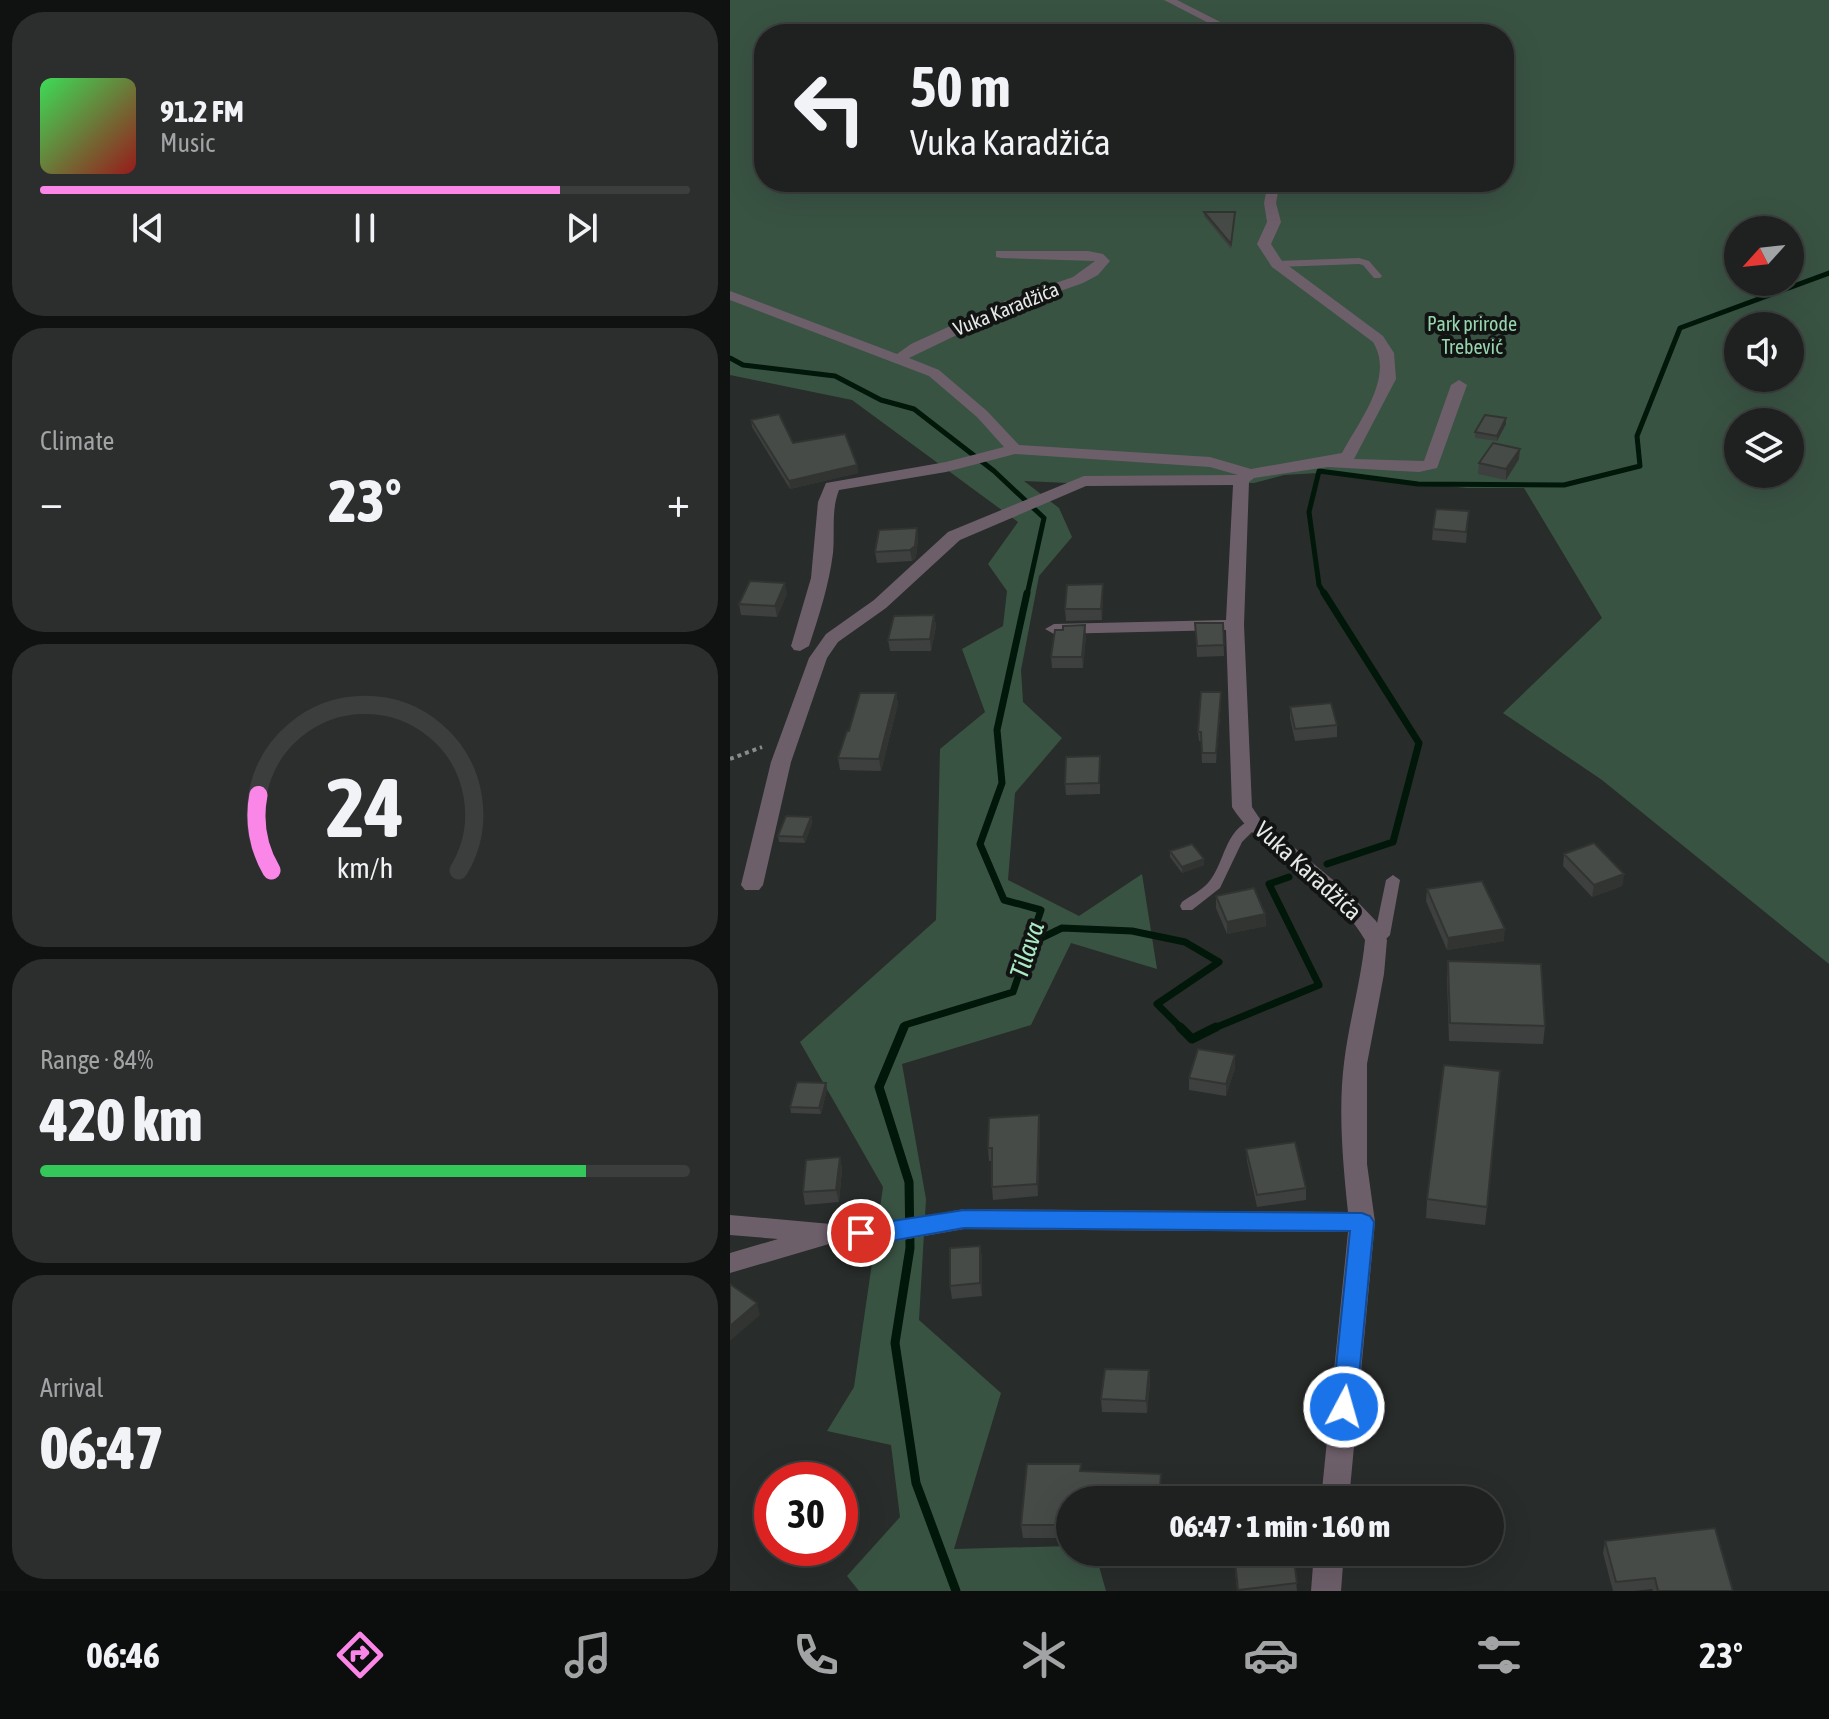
<!DOCTYPE html>
<meta charset="utf-8">
<style>
:root{--surface:#1e2120;--page:#2b2e2d;--text:#f1f3f6;--muted:#a1a3a5;--line:#3c3e3e;--accent:#fa87e7}
body{margin:0;font-family:"Asap Condensed",sans-serif;background:var(--page);color:var(--text);height:100vh;display:flex;flex-direction:column;font-size:30px;white-space:nowrap}
*{box-sizing:border-box;margin:0}
p{font-size:26px;color:var(--muted)}
.icon{flex:none;width:44px;height:44px;fill:none;stroke:currentColor;stroke-width:2;stroke-linecap:round;stroke-linejoin:round}
.map{position:relative;flex:1;overflow:hidden}
.drawer{display:flex;flex-direction:column;gap:12px;padding:12px;background:#101212;width:730px}
.drawer>*{flex:none}
.hud{position:absolute;left:24px;top:24px;width:760px;height:168px;border-radius:32px;box-shadow:0 8px 32px #0002,0 0 0 2px var(--line);background:#1e2120;color:var(--text);overflow:hidden}
.needle{width:52px;rotate:243deg}
.fabs{position:absolute;left:994px;top:216px;display:grid;gap:16px}
.fabs a{display:grid;place-items:center;width:80px;height:80px;border-radius:50%;background:var(--surface);box-shadow:0 8px 32px #0002,0 0 0 2px var(--line);font-size:40px}
.speed{position:absolute;left:24px;top:1462px;display:flex;gap:16px;font-size:40px;font-weight:700;text-align:center}
.speed>*{display:grid;place-content:center;width:104px;height:104px;border-radius:50%;background:var(--surface);box-shadow:0 8px 32px #0002,0 0 0 2px var(--line);line-height:1}
.speed .limit{border:12px solid #d22;background:#fff;color:#111}
.pin{position:absolute;display:grid;place-items:center;width:68px;height:68px;color:#fff;margin:-34px;border:4px solid #fff;border-radius:50%;box-shadow:0 2px 8px #0007}
.me{position:absolute;width:88px;margin:-44px;rotate:6deg;stroke-linejoin:round;filter:drop-shadow(0 0 6px #0008)}
.turn{display:flex;align-items:center;gap:28px;height:168px;padding:0 24px;font-size:36px}
.turn .icon{width:104px;height:104px;stroke-width:2.5}
.turn b{display:block;font-size:56px;line-height:68px}
.big{font-size:60px;font-weight:800;line-height:1.1}
.drawer .tile{flex:1;display:flex;flex-direction:column;justify-content:center;gap:12px;min-width:0;padding:0 28px;border-radius:32px;background:var(--page)}
.drawer .dial{align-items:center;gap:0}
.dial svg{height:208px;overflow:visible;fill:none;stroke:var(--line);stroke-width:7;stroke-linecap:round;text-anchor:middle}
.dial text{fill:var(--text);stroke:none}
.song{display:flex;align-items:center;gap:24px}
.cover{width:96px;height:96px;border-radius:12px;background:linear-gradient(135deg,hsl(130 70% 55%),hsl(0 70% 35%))}
.played{height:8px;border-radius:4px;background:linear-gradient(90deg,var(--accent) 80%,var(--line) 80%)}
.keys{display:flex;justify-content:space-around;direction:ltr}
.heat{display:flex;justify-content:space-between;align-items:center;font-size:44px;direction:ltr}
.charge{height:12px;border-radius:6px;background:linear-gradient(90deg,#34c759 84%,var(--line) 0)}
.trip{position:absolute;left:326px;top:1486px;width:448px;height:80px;border-radius:40px;background:var(--surface);box-shadow:0 8px 32px #0002,0 0 0 2px var(--line);font-weight:800;line-height:80px;text-align:center}
.tab-bar{display:flex;height:128px;justify-content:space-around;align-items:center;background:#0c0d0d;color:var(--muted)}
.tab-bar .icon{width:56px;height:56px}
.tab-bar .on{color:var(--accent)}
.tab-bar b{font-size:36px;color:var(--text)}
main{display:flex;flex:1;min-height:0}
.map>svg:first-child{display:block}
.green{fill:#395343;fill-rule:evenodd}
.lines{fill:none;stroke-linecap:round;stroke-linejoin:round}
.stream-far2{stroke:#001709;stroke-width:5}
.stream-far1{stroke:#001709;stroke-width:7}
.stream{stroke:#001709;stroke-width:9}
.path{stroke:#898c8b;stroke-width:4;stroke-dasharray:4 4;stroke-linecap:butt}
.lane{fill:#6d5f6a;fill-rule:evenodd}
.street{fill:#6d5f6a;fill-rule:evenodd}
.wall{fill:#3d403e}
.shaded-wall{fill:#323432}
.building{fill:#474b48;stroke:#323432;stroke-width:2}
.route{fill:#1a73e8;stroke:#114b97;stroke-width:2}
.labels{text-anchor:middle;stroke-width:8;stroke-linejoin:round;paint-order:stroke}
.far-street-label{font-size:20px;fill:#e7e9e8;stroke:#121413}
.far-park-label{font-size:20px;fill:#96d5ae;stroke:#121413}
.street-label{font-size:24px;fill:#e7e9e8;stroke:#121413}
.water-label{font-size:26px;font-style:italic;fill:#abebc3;stroke:#121413}
</style>
<main>
<section class="drawer">
<div class="tile">
<div class="song"><i class="cover"></i><div><b>91.2 FM</b><p>Music</p></div></div>
<div class="played"></div>
<div class="keys"><svg class="icon" aria-label="previous" viewBox="0 0 24 24"><path d="M18 5L8 12l10 7zM5 5v14"/></svg><svg class="icon" aria-label="pause" viewBox="0 0 24 24"><path d="M8 5v14M16 5v14"/></svg><svg class="icon" aria-label="next" viewBox="0 0 24 24"><path d="M6 5l10 7-10 7zM19 5v14"/></svg></div>
</div>
<div class="tile"><p>Climate</p>
<div class="heat"><a>−</a><b class="big">23°</b><a>+</a></div>
</div>
<div class="tile dial"><svg viewBox="0 0 100 80">
<path d="M14 69A42 42 0 1 1 86 69"/>
<path d="M14 69A42 42 0 0 1 9 40" stroke="#fa87e7"/>
<text x="50" y="56" font-size="32" font-weight="700">24</text>
<text x="50" y="72" font-size="11">km/h</text>
</svg></div>
<div class="tile"><p>Range · 84%</p><b class="big">420 km</b><div class="charge"></div></div>
<div class="tile"><p>Arrival</p><b class="big">06:47</b></div>
</section>
<div class="map">
<svg width="1099" height="1591" viewBox="0 0 1099 1591">
<rect width="100%" height="100%" fill="#282c2a"/>
<path class="green" d="M0,0H1099V964L872,780L773,713L872,618L794,488H737L588,473L554,475L524,483L360,484L294,481L329,508L342,537L309,576L291,670L293,702L332,738L285,793L278,880L349,916L412,874L427,969L341,943L301,1025L172,1064L196,1199L189,1320L271,1393L224,1549L340,1546V1552H365L376,1591H129L117,1576L170,1517L161,1445L97,1431L124,1387L153,1187L70,1042L206,920L210,749L255,712L232,649L273,626L277,591L258,564L288,522L122,400L0,375ZM34,34H774V182H34ZM1008,230H1060V282H1008ZM1008,326H1060V378H1008ZM1008,422H1060V474H1008Z"/>
<g class="lines">
<path class="stream-far2" d="M0,358L13,365L105,376L151,400L184,409L264,471L314,518L297,595
M595,595L589,585L579,512L589,471L688,484L834,485L910,466L907,436L950,328L1099,273"/>
<path class="stream-far1" d="M594,593L689,743L663,842L597,864
M299,944L332,928L402,931L455,942L489,962L427,1004L452,1029
M173,1029L175,1025L283,992L311,910L274,900L250,844L272,783L267,730L297,593
M482,1029L589,985L539,884L559,877"/>
<path class="stream" d="M174,1027L149,1087L179,1182L180,1248L165,1343L186,1483L226,1591
M450,1027L462,1039L486,1027"/>
<path class="path" d="M0,759L32,747"/>
<path class="lane" d="M629,258L639,261L652,276L650,278H644L633,265L629,264L547,267L542,264L547,261Z
M523,819L530,824L512,842L490,888L462,910H452L450,906L452,902C460,896 472,890 478,883C496,862 493,831 523,819Z
M663,875L670,880L660,935L651,944H641L638,940L645,933L656,880Z"/>
<path class="street" d="M434,0H447L514,34H500Z
M538,182H550L546,203L551,222L541,244L552,261L653,336L664,353L666,379L624,459L694,461L721,385L729,380L737,385L707,468L689,472L598,467L524,478L519,482L514,625L522,807L530,819L621,895L646,921L657,940L654,974L637,1064V1164L645,1222L619,1500H591L618,1232L234,1229L161,1242L99,1244L0,1273V1253L48,1239L0,1235V1215L101,1224L161,1222L234,1209L618,1212C613,1164 608,1111 614,1063C619,1021 631,982 635,940C604,885 536,860 502,807L496,630L324,634L315,629L324,624L496,620L503,485L356,486L230,540L156,608L108,642L97,658L61,762L33,885L29,890H15L11,885L41,762L79,658L96,634L144,600L218,532L354,476L508,475L480,467L285,454L216,472L109,490C101,510 105,532 103,553C99,585 89,616 79,646L70,651L64,650L61,646L81,578L88,502L96,483L216,462L274,447L247,417L199,376L0,300V291L167,354L181,344L275,301L343,277L365,261L271,258L266,257V251H358L373,254L380,261L368,275L353,283L285,307L179,358L209,370L257,411L289,445L480,457L521,469L612,453C629,421 665,377 643,342L542,267L527,244L537,222L534,203Z
M584,1552H614L611,1591H581Z"/>
</g>
<path class="wall" d="M474,212L505,217L501,249L474,216Z
M776,418V424L767,441L745,438V432Z
M21,420L63,443L127,465L128,473L60,489L22,427Z
M789,459L776,480L748,474L749,463Z
M739,511L736,543L702,540L703,529Z
M187,528L188,539L186,557L182,561L147,563L145,552Z
M373,584L372,620L336,621L335,609Z
M57,594L47,617L11,615L9,604Z
M204,615L206,626L201,651H160L158,640Z
M465,623H493L494,656L467,657Z
M333,630L356,636L353,668H322L321,657Z
M166,693L168,704L151,771L110,770L108,758L119,731Z
M491,702L486,763H472L471,741H469L468,732Z
M560,707L607,725V737L565,741L560,718Z
M370,756V794L336,795L335,784Z
M81,817L82,823L75,843L49,842L48,836Z
M440,851L474,865L452,873L440,857Z
M834,854L894,874L892,886L862,897L833,866Z
M697,889L774,941L717,950L696,901Z
M486,896L535,914L536,926L497,934L486,908Z
M718,961L815,1026L813,1044L719,1041L717,979Z
M505,1055V1068L496,1096L459,1090V1078Z
M96,1083L97,1089L91,1114L61,1113L60,1107Z
M309,1115L310,1127L308,1196L263,1200L262,1187V1161H259L258,1148Z
M516,1149L576,1188V1200L527,1207L517,1161Z
M110,1157L112,1170L109,1202L75,1205L73,1192Z
M697,1199L757,1207L755,1225L696,1218Z
M250,1246L252,1258V1296L222,1299L220,1286Z
M419,1370L420,1383L417,1413L372,1412L371,1399Z
M351,1464V1471L431,1474V1500H340V1538H293L291,1525Z
M875,1541L1003,1591H923L922,1589L904,1591H883L873,1553Z
M503,1552H563L567,1591H507Z"/>
<path class="shaded-wall" d="M776,418V424L767,441V436Z
M790,449L789,459L776,480V469Z
M127,465L128,473L60,489L59,481Z
M187,528L188,539L186,557L182,561L180,550Z
M55,583L57,594L47,617L45,606Z
M373,584V595L372,620L371,609Z
M204,615L206,626L201,651L200,639Z
M355,625L356,636L353,668L352,657Z
M491,692V702L486,763V753Z
M166,693L168,704L151,771L149,759Z
M81,817L82,823L75,843L73,837Z
M474,859V865L452,873V867Z
M894,874L892,886L862,897L864,885Z
M535,914L536,926L497,934V922Z
M775,929L774,941L717,950L718,938Z
M505,1055V1068L496,1096V1084Z
M96,1083L97,1089L91,1114L89,1108Z
M309,1115L310,1127L308,1196L307,1184Z
M110,1157L112,1170L109,1202L106,1190Z
M250,1246L252,1258V1296L250,1283Z
M27,1303L30,1315L0,1341V1326Z
M419,1370L420,1383L417,1413L416,1401Z
M431,1474V1500H429Z"/>
<path class="building" d="M474,212H505L501,244Z
M49,414L63,443L115,434L127,465L59,481L21,420Z
M755,415L776,418L767,436L745,432Z
M763,443L790,449L776,469L749,463Z
M706,509L739,511L736,532L703,529Z
M187,528L185,546L180,550L145,552L149,530Z
M20,581L55,583L45,606L9,604Z
M373,584L371,609H335L337,585Z
M204,615L200,639L158,640L164,616Z
M465,623H493L494,645L467,646Z
M355,625L352,657H321L325,630H333V626Z
M471,692H491L486,753H472L471,732H468Z
M130,693H166L149,759L108,758L117,731H119Z
M601,703L607,725L565,729L560,707Z
M370,756L369,783L335,784L336,757Z
M56,816L81,817L73,837L48,836Z
M864,843L894,874L864,885L834,854Z
M462,844L474,859L452,867L440,851Z
M752,881L775,929L718,938L697,889Z
M524,888L535,914L497,922L486,896Z
M718,961L811,964L815,1026L720,1023Z
M468,1049L505,1055L496,1084L459,1078Z
M714,1065L770,1071L757,1207L697,1199Z
M67,1082L96,1083L89,1108L60,1107Z
M309,1115L307,1184L262,1187V1148H258L259,1118Z
M565,1142L576,1188L527,1195L516,1149Z
M110,1157L106,1190L73,1192L76,1160Z
M250,1246V1283L220,1286V1248Z
M0,1284L27,1303L0,1326Z
M375,1369L419,1370L416,1401L371,1399Z
M297,1464H351L350,1471L431,1474L429,1500H340V1525H291Z
M985,1528L1003,1591H928L925,1578L886,1582L875,1541Z
M504,1552H563L567,1583L508,1590Z"/>
<path class="route" d="M234,1210L632,1213L640,1216L644,1222L626,1407L623,1415L614,1418L605,1415L602,1407L620,1231L234,1228L161,1241L123,1239L119,1233L123,1227Z"/>
<g class="labels">
<g class="far-street-label">
<text transform="translate(276 309) rotate(-22)" y="7">Vuka Karadžića</text>
</g>
<g class="far-park-label">
<text x="742" y="331">Park prirode<tspan x="742" dy="23">Trebević</tspan></text>
</g>
<g class="street-label">
<text transform="translate(578 871) rotate(42)" y="8">Vuka Karadžića</text>
</g>
<g class="water-label">
<text transform="translate(297 950) rotate(-72)" y="9">Tilava</text>
</g>
</g>
</svg>
<div class="fabs">
<a><svg class="needle" viewBox="-14 -14 28 28"><path d="M0-13l5 13h-10z" fill="#e53935"/><path d="M0 13l5-13h-10z" fill="#a1a3a5"/></svg></a>
<a><svg class="icon" aria-label="sound" viewBox="0 0 24 24"><path d="M4 9h4l5-4v14l-5-4H4zM17 9q2 3 0 6"/></svg></a>
<a><svg class="icon" aria-label="layers" viewBox="0 0 24 24"><path d="M12 4l9 5-9 5-9-5zM3 14l9 5 9-5"/></svg></a>
</div>
<div class="speed"><div class="limit">30</div></div>
<div class="pin" style="left:131px;top:1233px;background:#d93025"><svg class="icon" aria-label="arrive" viewBox="0 0 24 24"><path d="M6 21V4h12l-3 4 3 4H6"/></svg></div>
<svg class="me" style="left:614px;top:1407px" viewBox="-20 -20 40 40"><circle r="17" fill="#1a73e8" stroke="#fff" stroke-width="3"/><path d="M0-11L8 9 0 5-8 9z" fill="#fff"/></svg>
<div class="trip">06:47 · 1 min · 160 m</div>
<div class="hud">
<div class="turn"><svg class="icon" aria-label="left" viewBox="0 0 24 24"><path d="M17 20v-9H6M10 6l-5 5 5 5"/></svg><div><b>50 m</b>Vuka Karadžića</div></div>
</div>
</div>
</main>
<nav class="tab-bar">
<b>06:46</b>
<svg class="icon on" aria-label="directions" viewBox="0 0 24 24"><path d="M12 3l9 9-9 9-9-9zM9 14v-3h6M13 9l2 2-2 2"/></svg>
<svg class="icon" aria-label="music" viewBox="0 0 24 24"><path d="M9 18V5l10-2v13"/><circle cx="6" cy="18" r="3"/><circle cx="16" cy="16" r="3"/></svg>
<svg class="icon" aria-label="phone" viewBox="0 0 24 24"><path d="M5 4h4l2 5-3 2q2 4 5 5l2-3 5 2v4C11 20 4 13 5 4z"/></svg>
<svg class="icon" aria-label="climate" viewBox="0 0 24 24"><path d="M12 3v18M4 7l16 10M4 17L20 7"/></svg>
<svg class="icon" aria-label="car" viewBox="0 0 24 24"><path d="M5 17H2v-5l4-1 3-4h7l3 4 3 1v5h-3M9 17h6M6 11h13"/><circle cx="7" cy="17" r="2"/><circle cx="17" cy="17" r="2"/></svg>
<svg class="icon" aria-label="filters" viewBox="0 0 24 24"><path d="M4 7h16M4 17h16"/><circle cx="9" cy="7" r="2"/><circle cx="15" cy="17" r="2"/></svg>
<b>23°</b>
</nav>
